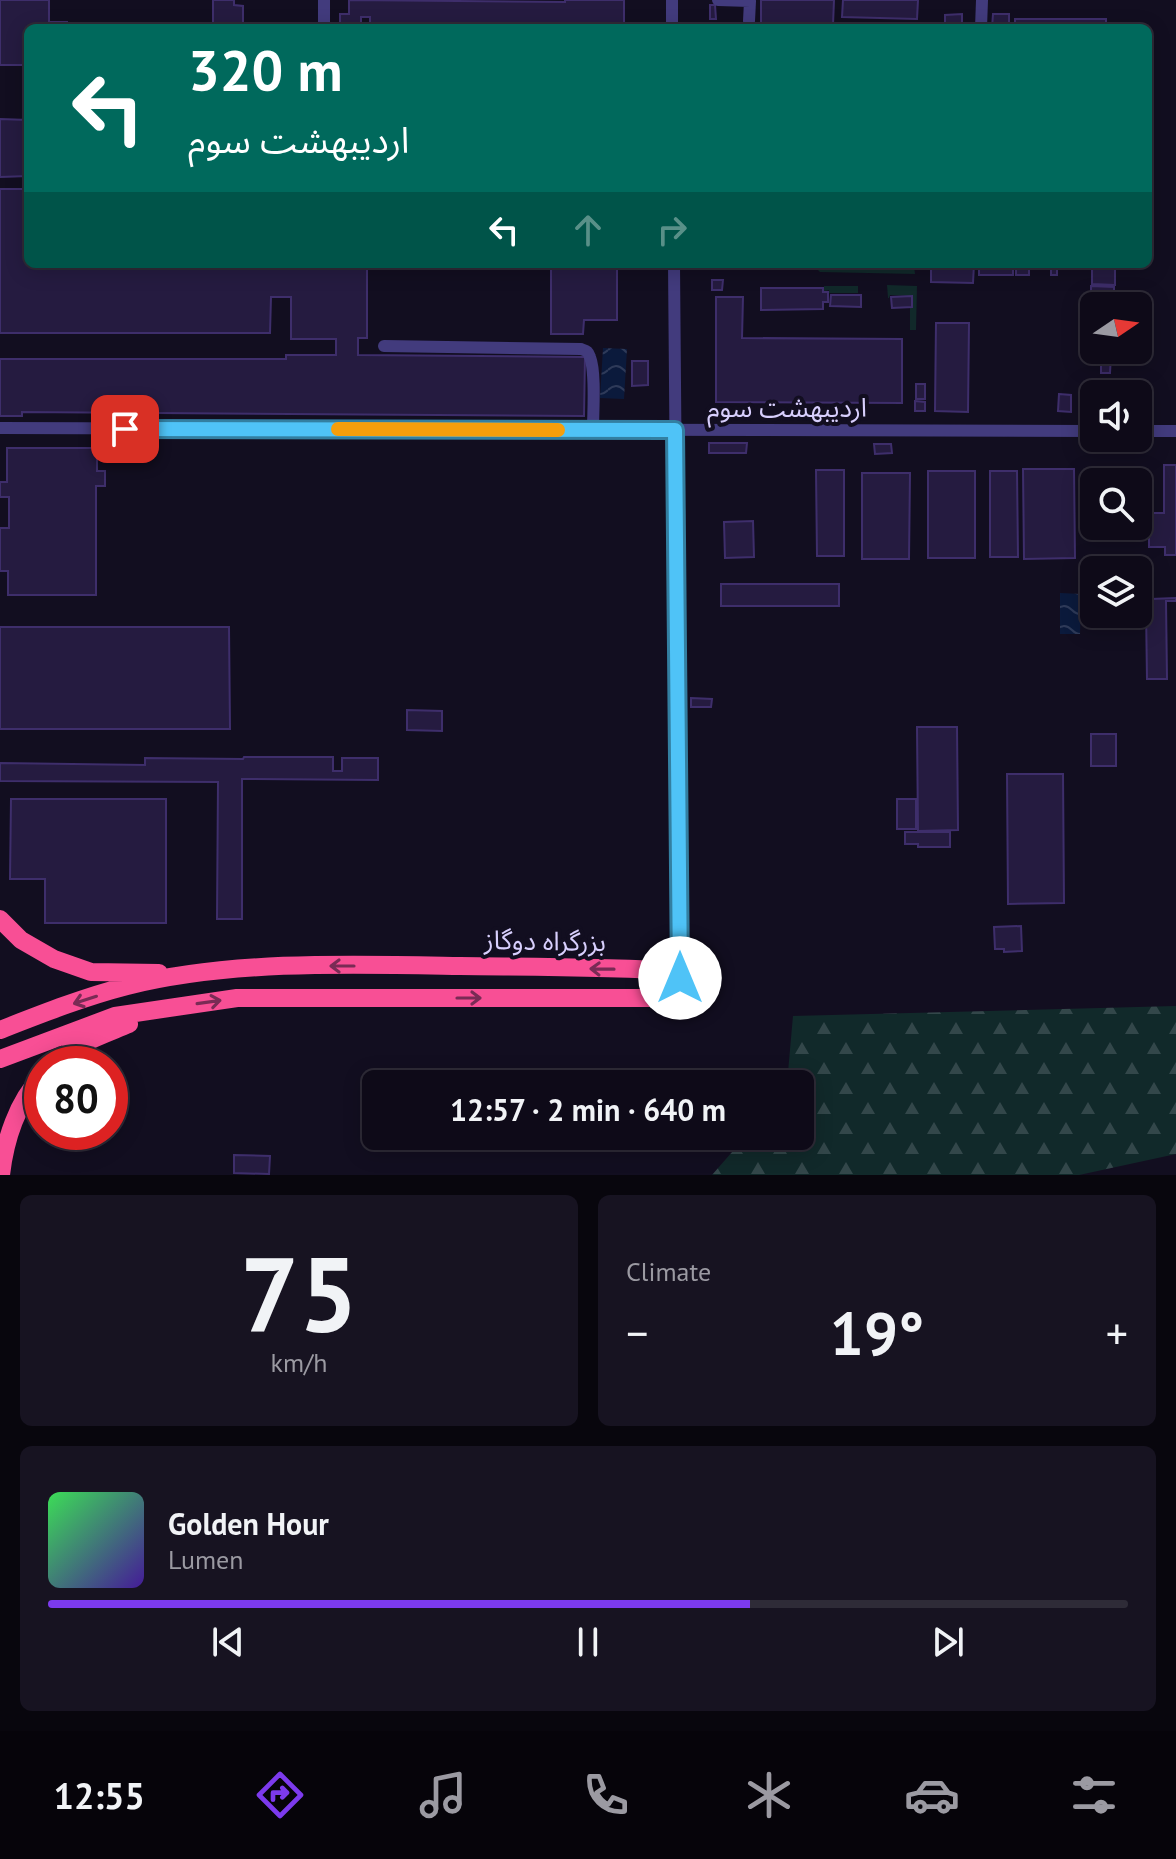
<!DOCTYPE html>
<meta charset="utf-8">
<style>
:root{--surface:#0e0a18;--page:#171321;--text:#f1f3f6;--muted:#9b9aa2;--line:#2e2b37;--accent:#7c3aed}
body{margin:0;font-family:"PT Sans","Noto Sans Arabic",sans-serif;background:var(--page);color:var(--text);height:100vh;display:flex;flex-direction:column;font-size:30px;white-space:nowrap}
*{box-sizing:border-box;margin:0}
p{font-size:26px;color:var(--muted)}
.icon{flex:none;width:44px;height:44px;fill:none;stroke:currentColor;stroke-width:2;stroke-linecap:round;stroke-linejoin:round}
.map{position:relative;height:1175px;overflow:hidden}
.details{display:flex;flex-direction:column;gap:20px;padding:20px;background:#08060d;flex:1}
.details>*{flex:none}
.banner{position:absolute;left:24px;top:24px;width:1128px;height:244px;border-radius:12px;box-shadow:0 4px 20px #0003,0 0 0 2px var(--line);background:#00695c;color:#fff;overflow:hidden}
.needle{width:52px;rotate:77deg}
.buttons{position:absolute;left:1080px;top:292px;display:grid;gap:16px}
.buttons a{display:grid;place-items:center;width:72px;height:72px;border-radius:12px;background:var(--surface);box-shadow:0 4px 20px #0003,0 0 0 2px var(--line);font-size:40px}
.speed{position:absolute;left:24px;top:1046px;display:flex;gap:16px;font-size:40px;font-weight:700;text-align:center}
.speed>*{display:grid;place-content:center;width:104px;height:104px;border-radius:50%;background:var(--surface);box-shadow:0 4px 20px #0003,0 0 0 2px var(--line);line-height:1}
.speed .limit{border:12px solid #d22;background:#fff;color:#111}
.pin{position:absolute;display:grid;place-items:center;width:68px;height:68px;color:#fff;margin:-34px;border-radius:16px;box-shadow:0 4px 12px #0006}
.me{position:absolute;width:88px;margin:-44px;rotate:0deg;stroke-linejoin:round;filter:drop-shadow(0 0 6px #0008)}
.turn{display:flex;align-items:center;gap:28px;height:168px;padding:0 32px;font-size:36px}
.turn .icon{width:104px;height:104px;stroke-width:2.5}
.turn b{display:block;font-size:56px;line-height:68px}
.lanes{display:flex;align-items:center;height:76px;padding:0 32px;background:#0003;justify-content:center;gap:40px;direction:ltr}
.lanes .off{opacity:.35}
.big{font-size:60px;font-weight:700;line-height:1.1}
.details .tile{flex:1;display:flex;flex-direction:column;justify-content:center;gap:12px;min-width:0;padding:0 28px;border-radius:12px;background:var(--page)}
.details .dial{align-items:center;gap:0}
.dial b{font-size:104px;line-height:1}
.song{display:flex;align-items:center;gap:24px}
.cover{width:96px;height:96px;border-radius:12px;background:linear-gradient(135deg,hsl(130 70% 55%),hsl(260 70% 35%))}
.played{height:8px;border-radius:4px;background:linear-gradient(90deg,var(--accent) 65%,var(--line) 65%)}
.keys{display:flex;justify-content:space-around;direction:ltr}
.heat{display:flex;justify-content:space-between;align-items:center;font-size:44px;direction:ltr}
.details .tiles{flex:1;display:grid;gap:20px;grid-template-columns:1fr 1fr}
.tile:last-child{grid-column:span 2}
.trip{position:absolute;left:362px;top:1070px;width:452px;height:80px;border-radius:12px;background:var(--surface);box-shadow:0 4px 20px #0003,0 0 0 2px var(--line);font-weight:700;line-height:80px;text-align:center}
.dock{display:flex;height:128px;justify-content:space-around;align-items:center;background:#06040a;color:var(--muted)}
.dock .icon{width:56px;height:56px}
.dock .on{color:var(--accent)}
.dock b{font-size:36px;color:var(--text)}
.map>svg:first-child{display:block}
.grass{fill:#11292a}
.forest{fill:url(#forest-firs)}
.water{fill:url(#water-waves)}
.building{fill:#251b40;stroke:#3e2e6b;stroke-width:2}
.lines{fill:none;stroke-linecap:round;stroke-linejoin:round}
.minor{stroke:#423b7d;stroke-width:12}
.highway{stroke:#f84f95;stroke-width:18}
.oneway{stroke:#792b55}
.route-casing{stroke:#337fa1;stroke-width:20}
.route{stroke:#4fc3f7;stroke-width:14}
.slow{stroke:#f59e0b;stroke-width:14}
.labels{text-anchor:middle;stroke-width:8;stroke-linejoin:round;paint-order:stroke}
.street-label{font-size:26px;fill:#d8cffd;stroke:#120e20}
</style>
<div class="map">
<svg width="1176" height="1175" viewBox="0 0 1176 1175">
<defs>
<pattern id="forest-firs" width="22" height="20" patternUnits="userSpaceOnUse" patternTransform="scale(2)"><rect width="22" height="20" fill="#11292a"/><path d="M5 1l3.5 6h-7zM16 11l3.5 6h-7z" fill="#33474a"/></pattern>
<pattern id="water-waves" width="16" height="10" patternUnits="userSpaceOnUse" patternTransform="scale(2)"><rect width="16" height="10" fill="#0b1a3c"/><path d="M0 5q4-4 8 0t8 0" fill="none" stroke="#2e3a59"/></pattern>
</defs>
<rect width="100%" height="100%" fill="#120e20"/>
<path class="grass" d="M756,264H895L914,266L915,274L820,272L817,269L756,268Z
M887,285L917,286L916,330H910V308H913V296L890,295L889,298H888Z
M824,286H858V293H829V290L824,291Z"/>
<path class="forest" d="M1176,1006V1154L1079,1175H712L746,1136H800V1084H787L793,1016Z"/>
<path class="water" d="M603,348L627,349L624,399L600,398Z
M1060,593L1081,594L1080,634H1060Z"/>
<path class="building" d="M0,0H49V22H67V28H28V65H0Z
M213,0H234V5L243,6V28H213Z
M349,0L565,2V0H624V28H370V17H361V28H340V14H349Z
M761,0H834L833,25L761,24Z
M843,0H918L917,19L842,17Z
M710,5H715L716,19H710Z
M962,14V26H945V15Z
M993,14H1009V23H1006V28H992Z
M1015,19H1106V28H1015Z
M0,119L28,120V176L0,177Z
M0,189H28V264H367V338H358V355L585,357L584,416L22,412V416H0V359H286V355H336V339H291V297H271L270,333H0Z
M551,264H617V320H584L583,334H551Z
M711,264H739V267H711Z
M931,264H974L973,283L931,282Z
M979,264H1013V275H979Z
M1016,264H1057V275H1051V269H1029V275H1016Z
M1092,264H1115V285L1092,284Z
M712,280H723L722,290H712Z
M1091,286L1114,287V306H1094V314H1091Z
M761,288H823V292H828V302H823V309L761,310Z
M831,295H861V307L830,306Z
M912,296V307L892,308L891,297Z
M716,297H743L742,338L902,339V403L716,402Z
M936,323H969L968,412L935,411Z
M1101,354L1111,355L1110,373H1101Z
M632,361H648V385L632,386Z
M916,384H925V399H916Z
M1059,394L1071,395V412L1058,411Z
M915,401L925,402V411H915Z
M709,443H747L746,453H709Z
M874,444H891L892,453L875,454Z
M7,448H97V471H105V486H96V595H8V571H0V528H9V497H0V482H7Z
M1164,465H1176V555H1165V547H1149V513H1164Z
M1023,469H1074L1075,558L1024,559Z
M816,470H844V556H817Z
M928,471H975V558H928Z
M990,471H1017L1018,557H990Z
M862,473H910L909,559H862Z
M753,521L754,557L725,558L724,522Z
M721,584H839V606H721Z
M1176,598V601H1166L1167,679H1147L1146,609H1151V599Z
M0,627H229L230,729H0Z
M691,698L712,699L711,707H691Z
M407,710L442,711V731L407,730Z
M917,727H957L958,830L918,831Z
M1091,734H1116V766H1091Z
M244,757H333V771H342V758H378V780L242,779V919H217L218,782L0,781V763L145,765V758L243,759Z
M1007,774H1063L1064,903L1008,904Z
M11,799H166V923H45V879H10Z
M897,799H916V829H897Z
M905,832H950V847H918V844H905Z
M1021,926L1022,951L1004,952V949H995L994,927Z
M234,1155L270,1156L269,1174L234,1173Z"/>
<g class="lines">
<path class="minor" d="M672,0V28
M718,0L750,1L749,21
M324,28V0
M981,28L982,0
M674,264L680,971
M384,346L581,349C587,351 588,351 590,357C596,373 593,411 593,430
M0,428L1094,431
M1138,431H1176"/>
<path class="highway" d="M0,919L21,940L54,959L91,972L159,973
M0,1030C41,1014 84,997 127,986C230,960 354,964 460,966C533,967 607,967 680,971C679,986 673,994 659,998H237L115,1016L0,1059
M54,1064C74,1044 103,1035 129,1024
M1,1175C5,1140 17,1102 42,1076"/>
</g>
<defs><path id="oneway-shaft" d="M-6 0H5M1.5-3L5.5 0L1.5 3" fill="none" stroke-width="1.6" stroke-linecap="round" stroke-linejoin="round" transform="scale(2)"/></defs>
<g class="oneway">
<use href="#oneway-shaft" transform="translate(342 966) rotate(180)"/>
<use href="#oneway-shaft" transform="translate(602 969) rotate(-179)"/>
<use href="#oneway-shaft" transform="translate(469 998)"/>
<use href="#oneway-shaft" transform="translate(85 1000) rotate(162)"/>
<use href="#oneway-shaft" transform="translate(209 1002) rotate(-8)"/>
</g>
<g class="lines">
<defs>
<path id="route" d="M125,429L675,430L680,978"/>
</defs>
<use href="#route" class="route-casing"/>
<use href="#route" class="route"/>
<path class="slow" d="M338,429L558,430"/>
</g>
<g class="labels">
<g class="street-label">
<text x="787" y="417">اردیبهشت سوم</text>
<text transform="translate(545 941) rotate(1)" y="9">بزرگراه دوگاز</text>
</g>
</g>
</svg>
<div class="buttons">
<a><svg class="needle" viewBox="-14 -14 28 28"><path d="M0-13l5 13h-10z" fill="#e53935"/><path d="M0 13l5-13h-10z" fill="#9b9aa2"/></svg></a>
<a><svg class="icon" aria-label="sound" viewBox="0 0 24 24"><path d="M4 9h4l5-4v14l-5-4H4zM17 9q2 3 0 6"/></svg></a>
<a><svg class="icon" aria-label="search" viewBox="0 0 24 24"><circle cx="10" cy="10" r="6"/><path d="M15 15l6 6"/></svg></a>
<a><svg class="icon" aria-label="layers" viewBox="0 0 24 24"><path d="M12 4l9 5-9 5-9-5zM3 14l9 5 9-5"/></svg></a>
</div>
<div class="speed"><div class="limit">80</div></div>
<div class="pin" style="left:125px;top:429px;background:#d93025"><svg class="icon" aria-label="arrive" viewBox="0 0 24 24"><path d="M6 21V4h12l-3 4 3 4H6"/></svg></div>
<svg class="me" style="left:680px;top:978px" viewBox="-20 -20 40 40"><circle r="19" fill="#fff"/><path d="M0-13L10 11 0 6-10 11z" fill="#4fc3f7"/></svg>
<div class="trip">12:57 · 2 min · 640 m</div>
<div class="banner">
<div class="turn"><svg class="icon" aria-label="left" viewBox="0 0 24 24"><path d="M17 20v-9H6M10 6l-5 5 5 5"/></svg><div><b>320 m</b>اردیبهشت سوم</div></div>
<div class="lanes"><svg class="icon" aria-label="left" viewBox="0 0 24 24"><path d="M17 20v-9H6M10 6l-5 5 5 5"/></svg><svg class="icon off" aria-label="ahead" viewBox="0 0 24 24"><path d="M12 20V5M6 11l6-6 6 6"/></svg><svg class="icon off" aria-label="right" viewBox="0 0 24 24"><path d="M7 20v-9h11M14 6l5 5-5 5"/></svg></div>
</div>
</div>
<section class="details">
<div class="tiles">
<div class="tile dial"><b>75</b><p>km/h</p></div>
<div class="tile"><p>Climate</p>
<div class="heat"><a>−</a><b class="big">19°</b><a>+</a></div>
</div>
<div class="tile">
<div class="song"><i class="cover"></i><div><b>Golden Hour</b><p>Lumen</p></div></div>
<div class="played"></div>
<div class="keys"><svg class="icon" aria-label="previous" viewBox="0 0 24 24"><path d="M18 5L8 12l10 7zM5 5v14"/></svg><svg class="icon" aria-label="pause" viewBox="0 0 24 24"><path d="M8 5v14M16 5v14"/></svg><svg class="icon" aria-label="next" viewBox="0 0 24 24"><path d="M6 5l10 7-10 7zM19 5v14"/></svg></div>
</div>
</div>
</section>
<nav class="dock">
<b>12:55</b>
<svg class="icon on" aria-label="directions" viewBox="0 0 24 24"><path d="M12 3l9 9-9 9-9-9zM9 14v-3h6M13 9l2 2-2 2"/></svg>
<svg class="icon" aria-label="music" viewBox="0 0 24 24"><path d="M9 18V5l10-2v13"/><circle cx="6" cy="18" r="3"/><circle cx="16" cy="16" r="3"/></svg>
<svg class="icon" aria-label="phone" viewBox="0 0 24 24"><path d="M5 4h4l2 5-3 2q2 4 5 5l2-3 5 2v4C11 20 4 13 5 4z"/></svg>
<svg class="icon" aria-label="climate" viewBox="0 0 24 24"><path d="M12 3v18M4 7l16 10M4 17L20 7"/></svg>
<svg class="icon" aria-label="car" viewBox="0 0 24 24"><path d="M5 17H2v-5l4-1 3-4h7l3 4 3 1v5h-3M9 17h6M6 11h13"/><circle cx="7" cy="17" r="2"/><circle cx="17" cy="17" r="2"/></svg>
<svg class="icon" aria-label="filters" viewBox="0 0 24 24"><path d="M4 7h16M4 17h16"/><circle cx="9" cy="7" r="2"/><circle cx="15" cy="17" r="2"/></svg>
</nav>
